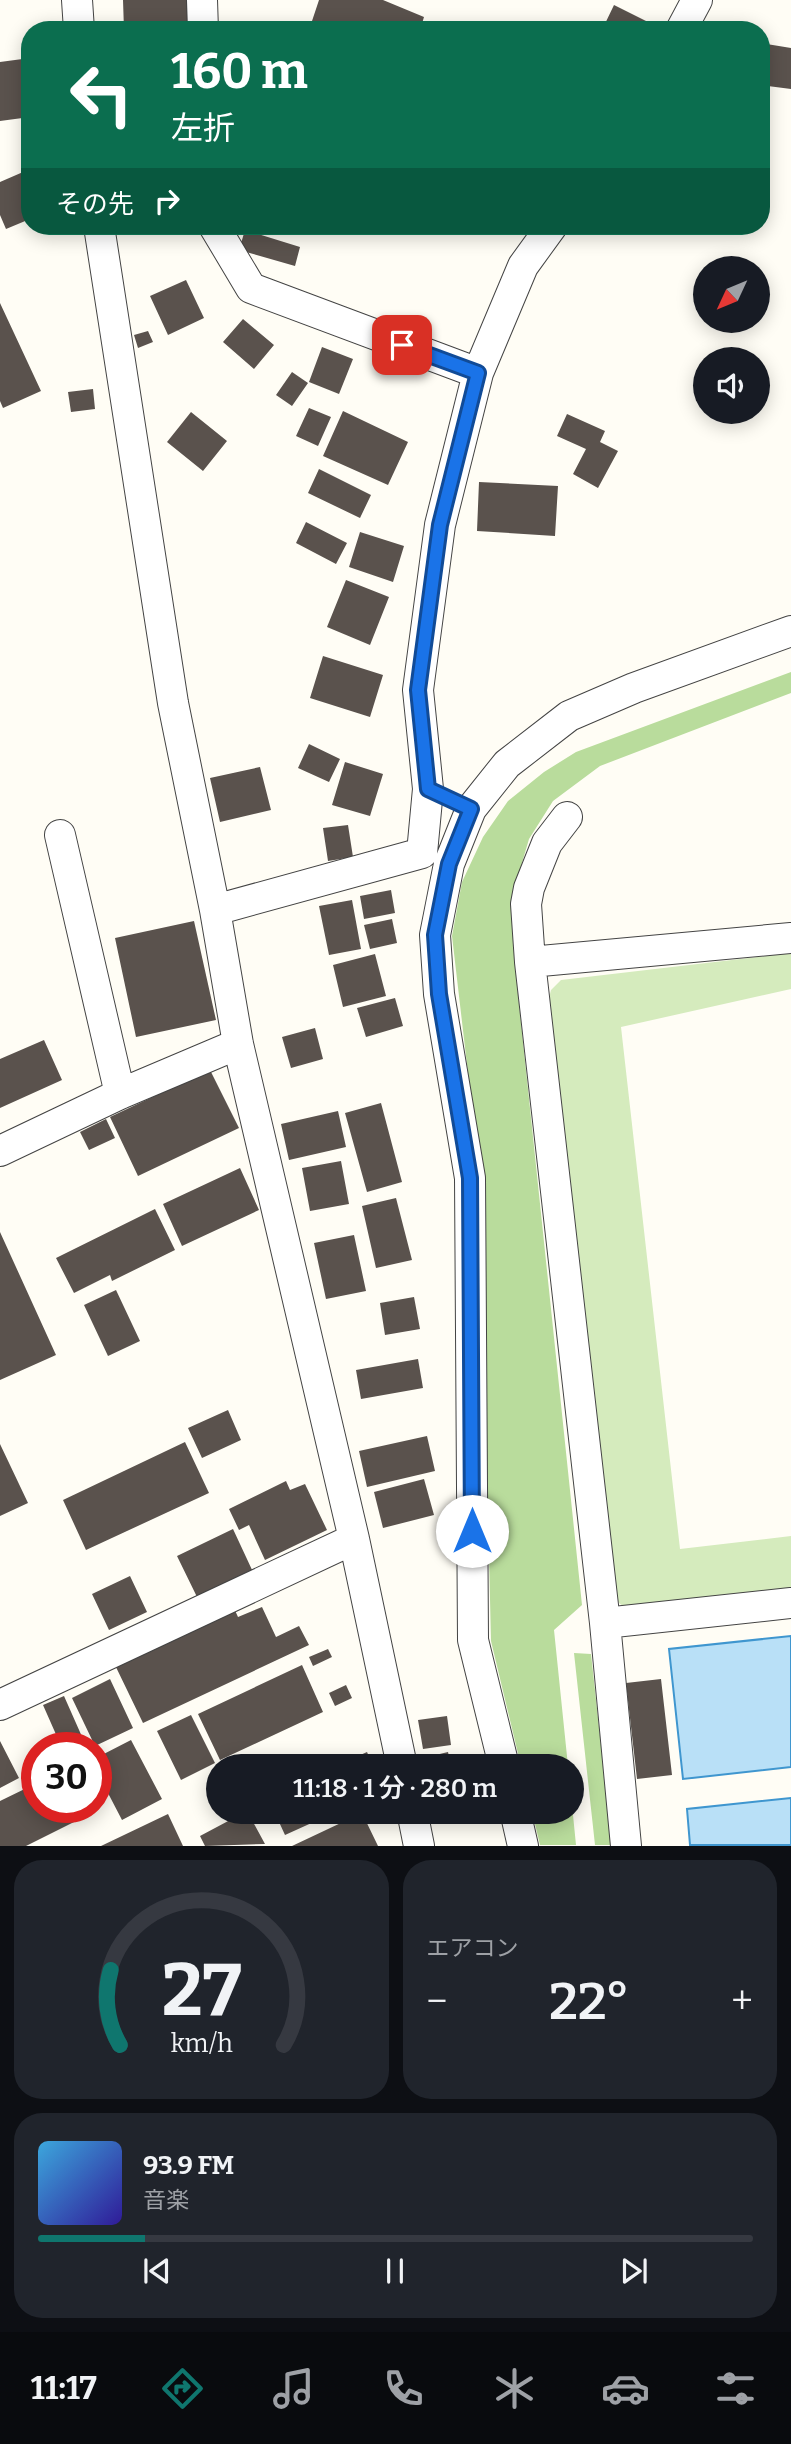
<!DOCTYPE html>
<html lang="ja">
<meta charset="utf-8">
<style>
:root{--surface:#171b24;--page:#20242c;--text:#f1f3f6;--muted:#9ea1a6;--line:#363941;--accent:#0f766e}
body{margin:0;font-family:Bitter,"Noto Sans JP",serif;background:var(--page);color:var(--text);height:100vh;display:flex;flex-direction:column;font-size:26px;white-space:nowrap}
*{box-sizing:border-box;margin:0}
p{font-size:23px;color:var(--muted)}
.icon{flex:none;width:38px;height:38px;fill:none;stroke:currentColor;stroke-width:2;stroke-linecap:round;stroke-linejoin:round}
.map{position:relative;height:1846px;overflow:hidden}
.sheet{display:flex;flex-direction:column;gap:14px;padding:14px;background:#0d0f14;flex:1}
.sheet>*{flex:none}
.guide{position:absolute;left:21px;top:21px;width:749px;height:214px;border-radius:28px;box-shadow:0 4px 18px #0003;background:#0b6e4f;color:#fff;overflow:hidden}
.needle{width:46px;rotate:226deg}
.buttons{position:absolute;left:693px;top:256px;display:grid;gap:14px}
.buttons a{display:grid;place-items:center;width:77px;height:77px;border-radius:50%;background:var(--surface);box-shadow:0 4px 18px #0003;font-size:35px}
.speed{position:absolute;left:21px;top:1732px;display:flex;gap:14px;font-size:35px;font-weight:700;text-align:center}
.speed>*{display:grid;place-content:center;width:91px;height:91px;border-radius:50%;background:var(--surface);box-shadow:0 4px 18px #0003;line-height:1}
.speed .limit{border:10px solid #d22;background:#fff;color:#111}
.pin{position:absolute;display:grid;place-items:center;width:60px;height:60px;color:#fff;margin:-30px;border-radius:14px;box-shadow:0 4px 10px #0006}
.me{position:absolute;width:77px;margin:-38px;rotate:0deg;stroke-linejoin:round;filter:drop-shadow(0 0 5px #0008)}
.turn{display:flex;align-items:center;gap:24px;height:147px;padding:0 35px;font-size:32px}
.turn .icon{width:91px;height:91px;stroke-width:2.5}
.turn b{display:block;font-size:49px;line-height:60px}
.then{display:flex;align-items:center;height:66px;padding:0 35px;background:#0003;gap:14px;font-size:26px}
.big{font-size:52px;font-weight:600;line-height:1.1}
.sheet .widget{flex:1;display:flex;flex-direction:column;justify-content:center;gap:10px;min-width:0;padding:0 24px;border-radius:28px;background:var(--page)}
.sheet .dial{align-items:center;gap:0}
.dial svg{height:182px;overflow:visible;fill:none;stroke:var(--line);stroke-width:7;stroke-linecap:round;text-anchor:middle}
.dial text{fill:var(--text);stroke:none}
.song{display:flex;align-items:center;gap:21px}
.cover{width:84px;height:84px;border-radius:10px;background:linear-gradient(135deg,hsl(200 70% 55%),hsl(250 70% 35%))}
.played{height:7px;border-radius:4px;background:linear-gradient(90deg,var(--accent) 15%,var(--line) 15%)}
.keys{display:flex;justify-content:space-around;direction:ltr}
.heat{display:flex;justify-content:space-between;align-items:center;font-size:38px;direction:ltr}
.sheet .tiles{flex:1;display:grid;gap:14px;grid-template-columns:1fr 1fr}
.widget:last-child{grid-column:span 2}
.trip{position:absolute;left:206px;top:1754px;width:378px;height:70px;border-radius:35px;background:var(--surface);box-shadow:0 4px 18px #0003;font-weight:600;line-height:70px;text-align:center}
.tabs{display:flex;height:112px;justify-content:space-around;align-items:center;background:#090b0e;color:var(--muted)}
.tabs .icon{width:49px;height:49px}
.tabs .on{color:var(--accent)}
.tabs b{font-size:32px;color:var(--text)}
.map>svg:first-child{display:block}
.green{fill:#d5ebbd}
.forest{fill:#b9dc9c}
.water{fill:#b9e0f7;stroke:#3f96cf;stroke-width:2}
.building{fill:#5a524d}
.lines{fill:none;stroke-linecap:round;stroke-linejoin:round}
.minor-casing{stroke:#444;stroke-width:32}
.minor{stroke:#fff;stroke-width:30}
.route-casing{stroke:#114b97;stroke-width:18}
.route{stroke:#1a73e8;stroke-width:12}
</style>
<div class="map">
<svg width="791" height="1846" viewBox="0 0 791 1846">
<rect width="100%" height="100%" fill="#fffdf5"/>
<path class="green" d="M791,953V989L621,1027L680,1549L791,1536V1592L628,1610L619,1603L612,1592L547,1006L551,990L561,980Z"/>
<path class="forest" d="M791,672V693L600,766L553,801L529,839L512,897L515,965L582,1605L554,1630L568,1766H521L491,1641L480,1176L452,936L462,882L483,837L508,801L544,772L576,752Z
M574,1653L591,1654L612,1845H595Z
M572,1805L576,1845H540L532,1811H572Z"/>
<path class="water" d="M791,1636V1767L683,1779L669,1649Z
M791,1798V1845H690L687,1809Z"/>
<path class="building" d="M123,0H190L191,30H124Z
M319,0H383L424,17L420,30H309Z
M614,5L654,25L652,30H602Z
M256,23L286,25V30H256Z
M220,25L245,28V30H219Z
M761,43L791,48V89L761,85Z
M30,58V117L0,121V62Z
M30,169V219L6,229L0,215V182Z
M245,230L300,247L295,266L239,250Z
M186,280L204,318L168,335L150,296Z
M0,303L41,391L3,408L0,401Z
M243,319L274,345L254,369L223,342Z
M148,331L153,342L138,348L134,335Z
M322,347L353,359L339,394L309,382Z
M292,372L308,383L292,406L276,395Z
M93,389L95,409L71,412L68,392Z
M309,408L331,417L318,446L296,436Z
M343,411L408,442L388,485L323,456Z
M191,412L227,441L203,471L167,442Z
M567,414L605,431L600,442L618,451L598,488L573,474L586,449L557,436Z
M319,469L371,495L360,518L308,493Z
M479,482L558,486L555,536L477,531Z
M306,522L347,543L336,564L296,543Z
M360,532L404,546L393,582L349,567Z
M346,580L389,597L370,645L327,627Z
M323,656L383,675L370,717L310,698Z
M309,744L340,759L329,782L298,768Z
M345,762L383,774L370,816L332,805Z
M260,767L271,810L220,822L210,778Z
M348,825L353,857L328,861L323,828Z
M391,890L395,913L364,919L360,896Z
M352,900L361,949L329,955L319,906Z
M392,919L397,943L370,949L364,925Z
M194,921L216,1020L136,1037L115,938Z
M375,954L386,996L343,1007L333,965Z
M395,998L403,1026L366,1037L357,1008Z
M315,1028L323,1059L291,1068L282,1037Z
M44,1040L62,1080L0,1108V1059Z
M210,1070L239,1128L138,1176L110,1117Z
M381,1103L402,1182L367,1192L345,1113Z
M338,1111L346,1147L289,1160L281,1124Z
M106,1119L115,1138L89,1150L80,1132Z
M341,1161L349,1204L310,1211L302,1168Z
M240,1168L259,1210L182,1246L163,1204Z
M396,1198L412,1260L376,1268L362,1206Z
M155,1209L175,1250L112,1281L110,1275L74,1293L56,1258Z
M0,1232L56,1355L0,1380Z
M354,1235L366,1291L326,1299L314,1243Z
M116,1290L140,1341L108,1356L84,1305Z
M414,1297L420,1329L385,1335L380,1303Z
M418,1359L423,1388L361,1399L356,1370Z
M228,1410L241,1440L202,1458L188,1428Z
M427,1436L435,1471L367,1487L359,1451Z
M185,1442L209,1493L86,1550L63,1500Z
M0,1444L28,1503L0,1516Z
M424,1479L434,1515L383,1528L374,1492Z
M286,1481L290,1490L305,1484L327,1530L265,1560L249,1525L239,1530L229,1509Z
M233,1529L253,1572L198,1599L177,1556Z
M130,1576L147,1612L109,1630L92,1594Z
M233,1606L238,1617L262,1607L276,1637L299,1626L309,1645L143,1723L114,1663Z
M328,1649L332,1657L313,1666L309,1657Z
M302,1665L323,1712L220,1760L198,1714Z
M110,1679L133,1728L95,1746L72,1698Z
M661,1679L672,1775L637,1779L626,1683Z
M346,1685L352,1698L335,1706L329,1693Z
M64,1696L87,1748H62L43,1705Z
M191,1715L215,1763L181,1780L157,1731Z
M447,1716L451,1745L423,1749L418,1720Z
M131,1740L162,1799L122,1820L96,1770V1758Z
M0,1741L19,1778L0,1788Z
M367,1752L373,1766H336Z
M448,1752L451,1766H425L423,1758Z
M37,1783V1808H72L78,1820L26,1846H0V1801Z
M247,1811L265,1844L205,1846L200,1836Z
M274,1811H338L285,1835Z
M362,1813L378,1846H292Z
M168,1814L183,1846H101Z"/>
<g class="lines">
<defs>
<path id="minor" d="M77,0L79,30
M202,0L203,30
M681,30L697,0
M99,226L173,703L215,910L238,1044L354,1539L402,1766
M214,226L251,288L478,373
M567,817L547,843L529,888L526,904L530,962L605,1623
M60,835L120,1094
M215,910L422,853L428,789L418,690L440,525L478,373L523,266L552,226
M530,962L791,938
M0,1151L120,1094L238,1044
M0,1705L354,1539
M504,1766L473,1640L470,1178L439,994L435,935L449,864L471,809L507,764L569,716L634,688L791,631
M412,1811L419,1846
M515,1811L523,1846
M626,1846L605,1623L791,1603"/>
</defs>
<use href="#minor" class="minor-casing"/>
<use href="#minor" class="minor"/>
</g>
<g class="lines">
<defs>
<path id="route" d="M402,345L478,373L440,525L418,690L428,789L471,809L449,864L435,935L439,994L470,1178L472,1531"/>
</defs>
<use href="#route" class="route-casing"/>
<use href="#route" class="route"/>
</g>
</svg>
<div class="buttons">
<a><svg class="needle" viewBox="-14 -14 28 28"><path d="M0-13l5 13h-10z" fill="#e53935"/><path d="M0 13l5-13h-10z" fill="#9ea1a6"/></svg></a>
<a><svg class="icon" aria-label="sound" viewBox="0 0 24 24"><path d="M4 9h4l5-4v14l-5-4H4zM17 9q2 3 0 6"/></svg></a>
</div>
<div class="speed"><div class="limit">30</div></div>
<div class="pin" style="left:402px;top:345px;background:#d93025"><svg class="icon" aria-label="arrive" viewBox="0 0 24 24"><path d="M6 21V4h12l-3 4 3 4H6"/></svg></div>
<svg class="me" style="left:472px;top:1531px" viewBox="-20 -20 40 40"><circle r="19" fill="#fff"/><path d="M0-13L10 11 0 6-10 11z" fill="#1a73e8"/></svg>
<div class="trip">11:18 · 1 分 · 280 m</div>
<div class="guide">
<div class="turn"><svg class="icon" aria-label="left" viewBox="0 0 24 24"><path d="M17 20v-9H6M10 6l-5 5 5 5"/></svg><div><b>160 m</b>左折</div></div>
<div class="then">その先<svg class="icon" aria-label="right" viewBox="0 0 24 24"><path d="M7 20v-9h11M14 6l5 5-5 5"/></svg></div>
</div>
</div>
<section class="sheet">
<div class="tiles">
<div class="widget dial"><svg viewBox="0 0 100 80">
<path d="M14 69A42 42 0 1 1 86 69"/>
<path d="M14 69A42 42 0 0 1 10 36" stroke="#0f766e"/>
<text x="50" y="56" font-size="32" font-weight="700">27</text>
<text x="50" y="72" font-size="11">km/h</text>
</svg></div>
<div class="widget"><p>エアコン</p>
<div class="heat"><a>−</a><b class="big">22°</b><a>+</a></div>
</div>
<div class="widget">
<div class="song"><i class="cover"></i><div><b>93.9 FM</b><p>音楽</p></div></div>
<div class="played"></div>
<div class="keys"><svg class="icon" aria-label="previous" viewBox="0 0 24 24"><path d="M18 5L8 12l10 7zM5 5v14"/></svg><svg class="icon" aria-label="pause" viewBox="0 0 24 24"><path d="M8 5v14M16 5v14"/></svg><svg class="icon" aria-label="next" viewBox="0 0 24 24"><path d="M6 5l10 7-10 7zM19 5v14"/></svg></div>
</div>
</div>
</section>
<nav class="tabs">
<b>11:17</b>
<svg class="icon on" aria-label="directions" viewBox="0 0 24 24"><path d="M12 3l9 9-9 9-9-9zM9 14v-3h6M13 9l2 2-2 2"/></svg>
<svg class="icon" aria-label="music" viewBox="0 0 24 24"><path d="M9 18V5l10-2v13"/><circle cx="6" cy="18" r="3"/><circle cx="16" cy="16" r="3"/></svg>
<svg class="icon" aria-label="phone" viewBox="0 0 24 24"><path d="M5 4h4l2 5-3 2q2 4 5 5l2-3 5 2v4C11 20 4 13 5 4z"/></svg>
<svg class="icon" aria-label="climate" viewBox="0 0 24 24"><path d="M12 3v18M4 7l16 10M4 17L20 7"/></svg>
<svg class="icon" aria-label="car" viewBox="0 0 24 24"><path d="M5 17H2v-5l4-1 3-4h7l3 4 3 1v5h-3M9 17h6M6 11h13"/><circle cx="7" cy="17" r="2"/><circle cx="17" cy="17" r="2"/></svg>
<svg class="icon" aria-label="filters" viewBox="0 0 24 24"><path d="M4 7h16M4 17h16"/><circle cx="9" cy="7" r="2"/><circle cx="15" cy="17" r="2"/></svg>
</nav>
